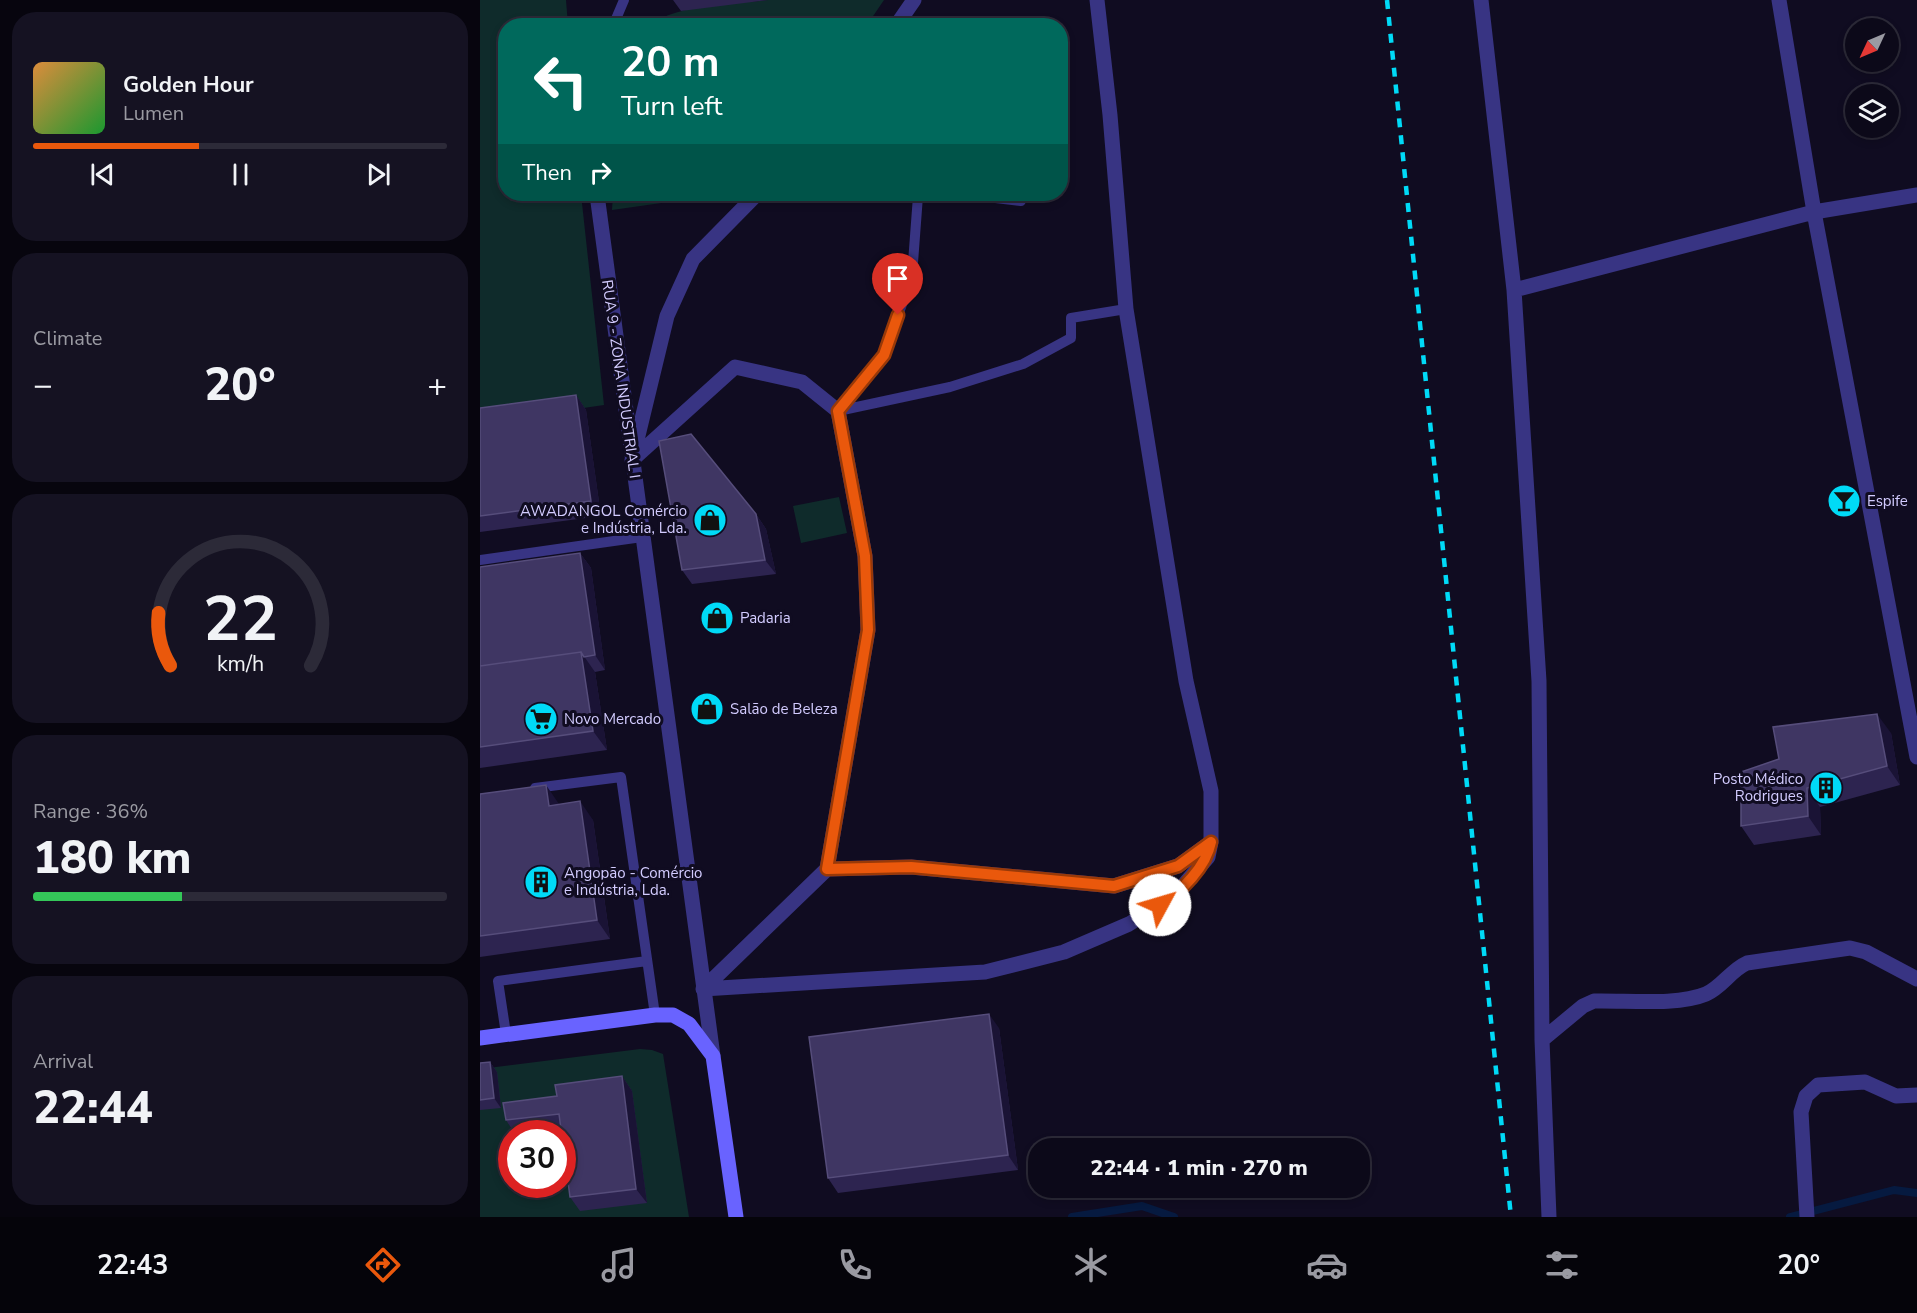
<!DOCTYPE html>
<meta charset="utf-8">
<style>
:root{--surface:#0c0919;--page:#151222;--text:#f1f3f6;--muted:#9a9aa2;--line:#2c2a38;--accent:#ea580c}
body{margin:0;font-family:"Nunito Sans",sans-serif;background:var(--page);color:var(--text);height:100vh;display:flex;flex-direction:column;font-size:22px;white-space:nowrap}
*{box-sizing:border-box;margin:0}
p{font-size:20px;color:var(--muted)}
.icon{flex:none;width:33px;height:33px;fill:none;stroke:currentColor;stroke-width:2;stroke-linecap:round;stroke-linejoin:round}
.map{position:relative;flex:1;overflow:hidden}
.side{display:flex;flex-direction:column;gap:12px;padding:12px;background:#07050e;width:480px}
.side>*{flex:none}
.guide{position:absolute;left:18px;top:18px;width:570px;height:183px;border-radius:24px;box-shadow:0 3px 9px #0003,0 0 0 2px var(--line);background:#00695c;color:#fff;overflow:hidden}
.needle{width:39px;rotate:226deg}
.buttons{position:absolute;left:1365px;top:18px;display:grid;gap:12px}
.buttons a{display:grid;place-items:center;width:54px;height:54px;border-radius:50%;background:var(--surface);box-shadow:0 3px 9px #0003,0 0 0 2px var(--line);font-size:30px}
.speed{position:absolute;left:18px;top:1120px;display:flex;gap:12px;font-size:30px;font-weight:700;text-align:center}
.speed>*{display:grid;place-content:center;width:78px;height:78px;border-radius:50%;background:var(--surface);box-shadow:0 3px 9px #0003,0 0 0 2px var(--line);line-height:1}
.speed .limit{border:9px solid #d22;background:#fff;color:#111}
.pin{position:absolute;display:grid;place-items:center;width:51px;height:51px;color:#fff;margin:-62px -26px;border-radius:50% 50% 50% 0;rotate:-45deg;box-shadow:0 0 6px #0007}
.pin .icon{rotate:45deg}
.me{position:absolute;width:66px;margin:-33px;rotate:51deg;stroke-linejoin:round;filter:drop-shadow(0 0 4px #0008)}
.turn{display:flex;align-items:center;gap:21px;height:126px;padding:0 24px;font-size:27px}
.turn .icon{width:78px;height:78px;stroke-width:2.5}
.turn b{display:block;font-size:42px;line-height:51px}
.then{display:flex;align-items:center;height:57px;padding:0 24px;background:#0003;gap:12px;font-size:22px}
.big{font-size:45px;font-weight:800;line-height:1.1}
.side .card{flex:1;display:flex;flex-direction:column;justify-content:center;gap:9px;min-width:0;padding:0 21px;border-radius:24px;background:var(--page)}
.side .dial{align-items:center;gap:0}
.dial svg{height:156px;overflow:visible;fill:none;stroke:var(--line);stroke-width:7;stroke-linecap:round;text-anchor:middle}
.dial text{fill:var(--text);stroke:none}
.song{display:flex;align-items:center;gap:18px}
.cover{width:72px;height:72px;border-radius:9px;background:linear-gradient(135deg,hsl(30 70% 55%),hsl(130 70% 35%))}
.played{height:6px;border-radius:3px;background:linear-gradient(90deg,var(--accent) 40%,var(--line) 40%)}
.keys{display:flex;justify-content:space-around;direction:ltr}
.heat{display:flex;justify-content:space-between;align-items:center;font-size:33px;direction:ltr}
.charge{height:9px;border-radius:4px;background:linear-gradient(90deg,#34c759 36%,var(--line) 0)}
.trip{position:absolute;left:548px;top:1138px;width:342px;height:60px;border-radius:24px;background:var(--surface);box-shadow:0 3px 9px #0003,0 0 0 2px var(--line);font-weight:800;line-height:60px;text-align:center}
.menu{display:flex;height:96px;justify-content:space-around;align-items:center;background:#05040a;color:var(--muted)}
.menu .icon{width:42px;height:42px}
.menu .selected{color:var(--accent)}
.menu b{font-size:27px;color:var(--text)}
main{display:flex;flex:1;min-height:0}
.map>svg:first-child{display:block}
.green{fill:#0f2b2b;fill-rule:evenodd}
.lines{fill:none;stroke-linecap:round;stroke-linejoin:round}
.stream{stroke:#061a40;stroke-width:8}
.lane{stroke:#383483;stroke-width:10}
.street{stroke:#383483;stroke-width:15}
.secondary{stroke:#6963ff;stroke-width:15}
.rail{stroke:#00daf7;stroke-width:4.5;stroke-dasharray:9 8;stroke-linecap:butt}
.wall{fill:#2d2450}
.shaded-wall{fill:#1a1335}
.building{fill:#3f3663;stroke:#564d7b;stroke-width:1.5}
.route-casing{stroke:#983908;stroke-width:15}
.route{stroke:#ea580c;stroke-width:10}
.labels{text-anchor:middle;stroke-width:6;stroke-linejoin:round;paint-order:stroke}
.street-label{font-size:15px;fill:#d3ccff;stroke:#100c21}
.poi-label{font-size:15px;fill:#d3ccff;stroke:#100c21;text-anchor:start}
</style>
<main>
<section class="side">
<div class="card">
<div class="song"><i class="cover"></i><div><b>Golden Hour</b><p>Lumen</p></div></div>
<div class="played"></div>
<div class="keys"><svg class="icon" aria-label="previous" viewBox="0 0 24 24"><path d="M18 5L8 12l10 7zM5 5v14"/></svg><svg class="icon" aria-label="pause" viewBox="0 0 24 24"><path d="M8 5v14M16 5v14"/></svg><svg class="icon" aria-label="next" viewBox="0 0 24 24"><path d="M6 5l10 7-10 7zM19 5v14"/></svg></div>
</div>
<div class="card"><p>Climate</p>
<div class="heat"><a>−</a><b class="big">20°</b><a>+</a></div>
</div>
<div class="card dial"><svg viewBox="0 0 100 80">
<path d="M14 69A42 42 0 1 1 86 69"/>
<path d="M14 69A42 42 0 0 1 8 42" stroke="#ea580c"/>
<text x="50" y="56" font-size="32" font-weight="700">22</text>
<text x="50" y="72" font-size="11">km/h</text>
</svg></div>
<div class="card"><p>Range · 36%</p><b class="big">180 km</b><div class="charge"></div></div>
<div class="card"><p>Arrival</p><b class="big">22:44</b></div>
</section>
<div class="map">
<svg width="1437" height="1217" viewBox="0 0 1437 1217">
<rect width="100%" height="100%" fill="#100c21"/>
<path class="green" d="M0,0H86L88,25L26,26V194H101L124,405L0,423Z
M288,0H404L387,25H171C196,4 255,4 288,0Z
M133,194H245L132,210Z
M359,497L367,533L321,543L313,506Z
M160,1049L172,1050L183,1054L209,1217H0V1069ZM32,1134H82V1185H32Z"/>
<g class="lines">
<path class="stream" d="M592,1217L662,1206L694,1217
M1310,1217L1414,1190L1437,1193"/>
<path class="lane" d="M133,26L144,0
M445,194L438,196L432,276L404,355L358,411L470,387L543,364L591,338V318L646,309
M482,194L541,201
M0,560L162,537
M55,788L141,777L175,1015
M26,1034L18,981L167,961"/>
<path class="street" d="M1001,0L1034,290L1059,681L1062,1040L1069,1217
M1299,0L1334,212L1437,757
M416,26L434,0
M118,202L233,1056
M1034,290L1334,212L1437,195
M155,448L187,316L213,259L277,194
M152,460L255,367L322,382L358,411L385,556L388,630L347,869L431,867L634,886L698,866L731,842
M223,989L505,972L584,952L649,924L695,895L728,857L731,842V791L706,681L646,309L630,115L617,0
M223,989L347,869
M1062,1040L1103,1006L1114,1001C1146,1000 1197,1006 1226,994C1242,987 1251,970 1267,963L1370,948L1386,952L1437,979
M1327,1217L1321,1112L1326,1096L1338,1085L1385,1082L1416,1096L1437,1095"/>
<path class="secondary" d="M0,1038L175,1015H193L209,1024L233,1056L256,1217"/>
<path class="rail" d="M907,0L1031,1217"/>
</g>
<path class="wall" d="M193,0H288L201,11Z
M96,395L106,410L121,516L0,532V408Z
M276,514L286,529L296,574L212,584L202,570Z
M100,553L111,568L125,670L115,672L127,750L0,768V567Z
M1411,733L1420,785L1340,807L1341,835L1274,845L1261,826Z
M0,794L79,804L113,820L130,939L0,957Z
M519,1028L538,1170L358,1193L348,1178Z
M10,1062L17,1072L21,1108L0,1110V1063Z
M142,1076L152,1091L167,1203L100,1211L90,1197L81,1129L44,1134H35L26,1120L77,1096Z"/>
<path class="shaded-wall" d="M96,395L106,410L121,516L111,501Z
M276,514L286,529L296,574L285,560Z
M100,553L111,568L125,670L115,655Z
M101,652L115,672L127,750L113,731Z
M1397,714L1411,733L1420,785L1407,766Z
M66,785L79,804L69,806Z
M1327,788L1340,807L1341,835L1328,816Z
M100,801L113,820L130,939L117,920Z
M509,1014L519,1028L538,1170L528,1155Z
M10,1062L17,1072L21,1108L14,1098Z
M142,1076L152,1091L167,1203L156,1189Z"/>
<path class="building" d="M96,395L111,501L0,516V408Z
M211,434L276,514L285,560L202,570L179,441Z
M100,553L115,655L104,657L101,652L0,666V567Z
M101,652L113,731L0,747V666Z
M1397,714L1407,766L1327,788L1328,816L1261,826V772L1299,759L1293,727Z
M66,785L69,806L100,801L117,920L0,936V794Z
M509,1014L528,1155L348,1178L329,1037Z
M10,1062L14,1098L0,1100V1063Z
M142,1076L156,1189L90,1197L79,1114L26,1120L23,1103L77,1096L75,1085Z"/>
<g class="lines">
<defs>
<path id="route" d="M418,315L404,355L358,411L385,556L388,630L347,869L431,867L634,886L698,866L731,842C726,867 702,891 680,905"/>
</defs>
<use href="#route" class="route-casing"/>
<use href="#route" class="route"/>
</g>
<defs>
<symbol id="bar-disc" viewBox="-11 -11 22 22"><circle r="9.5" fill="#00daf7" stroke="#100c21"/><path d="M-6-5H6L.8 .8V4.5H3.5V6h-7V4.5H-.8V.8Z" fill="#111"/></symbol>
<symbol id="shop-disc" viewBox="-11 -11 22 22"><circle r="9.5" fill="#00daf7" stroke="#100c21"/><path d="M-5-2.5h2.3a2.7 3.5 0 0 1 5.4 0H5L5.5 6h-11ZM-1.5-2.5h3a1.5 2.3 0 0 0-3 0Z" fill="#111"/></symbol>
<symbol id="supermarket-disc" viewBox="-11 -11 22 22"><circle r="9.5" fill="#00daf7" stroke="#100c21"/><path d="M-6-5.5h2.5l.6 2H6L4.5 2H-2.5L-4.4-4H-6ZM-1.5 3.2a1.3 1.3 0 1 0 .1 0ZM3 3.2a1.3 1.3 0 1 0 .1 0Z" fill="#111"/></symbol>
<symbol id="building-disc" viewBox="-11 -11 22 22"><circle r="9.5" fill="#00daf7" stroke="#100c21"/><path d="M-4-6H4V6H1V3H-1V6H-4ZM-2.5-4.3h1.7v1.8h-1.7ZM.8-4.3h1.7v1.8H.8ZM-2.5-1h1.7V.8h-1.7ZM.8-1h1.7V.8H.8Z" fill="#111"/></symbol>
</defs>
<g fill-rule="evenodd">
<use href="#bar-disc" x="1345" y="482" width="38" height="38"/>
<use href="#shop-disc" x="211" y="501" width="38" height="38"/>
<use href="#shop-disc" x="218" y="599" width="38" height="38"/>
<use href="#shop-disc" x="208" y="690" width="38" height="38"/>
<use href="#supermarket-disc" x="42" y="700" width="38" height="38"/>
<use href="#building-disc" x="1327" y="769" width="38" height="38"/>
<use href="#building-disc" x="42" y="863" width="38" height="38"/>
</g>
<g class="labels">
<g class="street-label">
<text transform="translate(141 379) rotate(82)" y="5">RUA 9 - ZONA INDUSTRIAL I</text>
</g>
<g class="poi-label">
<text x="1387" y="506">Espife</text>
<text x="207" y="516" text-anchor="end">AWADANGOL Comércio<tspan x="207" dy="17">e Indústria, Lda.</tspan></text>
<text x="260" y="623">Padaria</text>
<text x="250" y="714">Salão de Beleza</text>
<text x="84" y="724">Novo Mercado</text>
<text x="1323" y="784" text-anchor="end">Posto Médico<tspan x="1323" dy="17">Rodrigues</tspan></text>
<text x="84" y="878">Angopão - Comércio<tspan x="84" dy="17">e Indústria, Lda.</tspan></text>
</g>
</g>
</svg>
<div class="buttons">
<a><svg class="needle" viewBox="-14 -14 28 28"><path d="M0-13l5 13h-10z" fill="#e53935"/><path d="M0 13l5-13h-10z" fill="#9a9aa2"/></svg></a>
<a><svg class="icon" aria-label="layers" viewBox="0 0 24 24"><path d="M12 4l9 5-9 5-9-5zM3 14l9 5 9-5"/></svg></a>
</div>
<div class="speed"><div class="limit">30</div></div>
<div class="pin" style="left:418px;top:315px;background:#d93025"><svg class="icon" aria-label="arrive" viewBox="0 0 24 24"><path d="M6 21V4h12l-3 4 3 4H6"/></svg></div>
<svg class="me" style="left:680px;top:905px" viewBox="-20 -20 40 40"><circle r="19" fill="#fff"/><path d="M0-13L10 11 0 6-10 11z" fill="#ea580c"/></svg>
<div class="trip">22:44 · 1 min · 270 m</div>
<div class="guide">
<div class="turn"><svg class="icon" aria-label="left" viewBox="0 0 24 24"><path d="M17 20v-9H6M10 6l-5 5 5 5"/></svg><div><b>20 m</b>Turn left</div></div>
<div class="then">Then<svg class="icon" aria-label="right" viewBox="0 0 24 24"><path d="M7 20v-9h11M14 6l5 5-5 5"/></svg></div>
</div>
</div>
</main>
<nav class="menu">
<b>22:43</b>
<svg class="icon selected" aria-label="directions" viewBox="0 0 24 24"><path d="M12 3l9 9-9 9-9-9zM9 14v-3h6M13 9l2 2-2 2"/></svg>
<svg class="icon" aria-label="music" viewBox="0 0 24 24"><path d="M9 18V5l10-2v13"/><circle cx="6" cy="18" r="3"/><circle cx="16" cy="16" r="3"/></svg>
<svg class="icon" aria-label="phone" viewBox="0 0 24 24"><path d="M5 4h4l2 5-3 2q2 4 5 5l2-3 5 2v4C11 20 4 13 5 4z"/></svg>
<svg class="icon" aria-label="climate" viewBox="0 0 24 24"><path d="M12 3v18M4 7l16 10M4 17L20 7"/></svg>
<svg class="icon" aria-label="car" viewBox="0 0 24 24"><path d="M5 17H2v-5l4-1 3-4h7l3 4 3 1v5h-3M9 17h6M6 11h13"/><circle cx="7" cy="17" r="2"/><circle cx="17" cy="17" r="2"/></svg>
<svg class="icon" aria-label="filters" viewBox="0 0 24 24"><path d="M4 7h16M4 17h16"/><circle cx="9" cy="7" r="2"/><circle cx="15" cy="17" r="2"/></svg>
<b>20°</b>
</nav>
